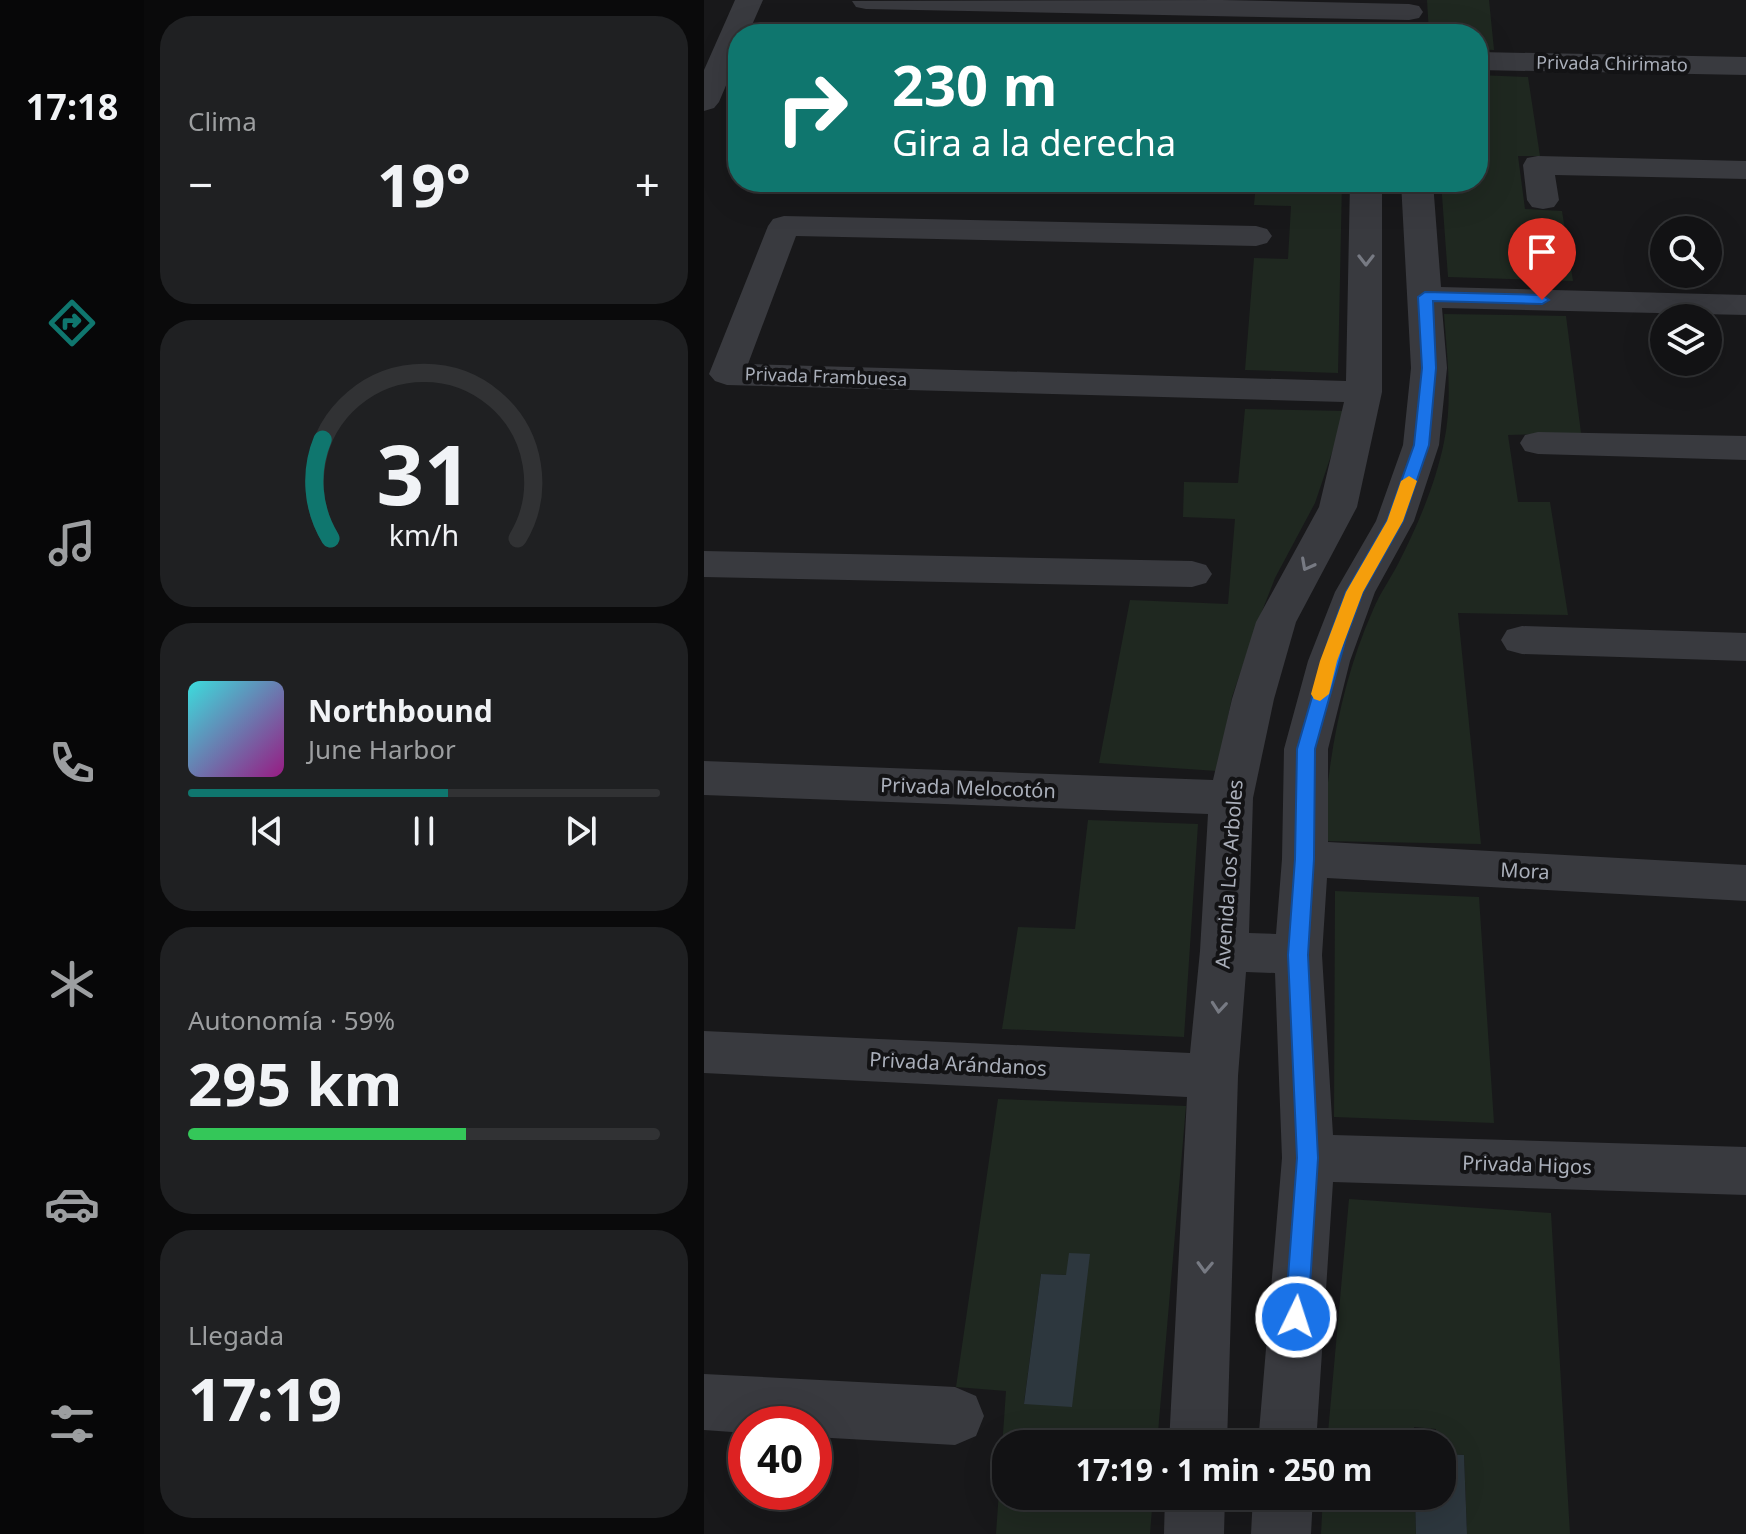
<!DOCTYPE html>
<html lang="es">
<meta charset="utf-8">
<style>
:root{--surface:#121214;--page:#1f2022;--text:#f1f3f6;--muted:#9c9ea0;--line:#313234;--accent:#0f766e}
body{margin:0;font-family:"Noto Sans",sans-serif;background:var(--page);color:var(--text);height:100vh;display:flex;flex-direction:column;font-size:30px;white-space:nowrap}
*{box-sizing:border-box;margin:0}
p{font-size:26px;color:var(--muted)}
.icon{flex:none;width:44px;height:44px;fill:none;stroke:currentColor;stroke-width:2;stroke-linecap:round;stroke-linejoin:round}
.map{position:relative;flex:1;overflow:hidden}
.drawer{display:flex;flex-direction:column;gap:16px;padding:16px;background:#0a0a0b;width:560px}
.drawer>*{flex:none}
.banner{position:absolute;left:24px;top:24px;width:760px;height:168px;border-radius:32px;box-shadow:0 8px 32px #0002,0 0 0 2px var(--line);background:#0f766e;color:#fff;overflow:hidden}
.fabs{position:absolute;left:946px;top:216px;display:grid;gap:16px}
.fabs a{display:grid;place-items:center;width:72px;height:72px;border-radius:50%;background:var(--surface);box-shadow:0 8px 32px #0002,0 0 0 2px var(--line);font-size:40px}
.speed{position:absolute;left:24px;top:1406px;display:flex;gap:16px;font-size:40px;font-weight:700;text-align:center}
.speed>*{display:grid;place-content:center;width:104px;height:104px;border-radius:50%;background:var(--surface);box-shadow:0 8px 32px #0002,0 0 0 2px var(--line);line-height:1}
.speed .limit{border:12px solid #d22;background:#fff;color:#111}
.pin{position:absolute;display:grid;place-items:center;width:68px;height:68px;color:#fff;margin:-82px -34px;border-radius:50% 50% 50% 0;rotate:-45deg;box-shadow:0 0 8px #0007}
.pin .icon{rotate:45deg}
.me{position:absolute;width:88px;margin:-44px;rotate:4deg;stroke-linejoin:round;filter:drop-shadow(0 0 6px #0008)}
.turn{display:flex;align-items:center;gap:28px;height:168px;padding:0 32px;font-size:36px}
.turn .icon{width:104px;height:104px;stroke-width:2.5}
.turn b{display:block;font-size:56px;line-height:68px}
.big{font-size:60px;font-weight:700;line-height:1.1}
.drawer .card{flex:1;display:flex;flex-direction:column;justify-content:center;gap:12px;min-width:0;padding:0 28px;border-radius:32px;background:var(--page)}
.drawer .dial{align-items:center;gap:0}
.dial svg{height:208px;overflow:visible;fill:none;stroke:var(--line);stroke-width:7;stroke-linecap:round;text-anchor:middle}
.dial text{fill:var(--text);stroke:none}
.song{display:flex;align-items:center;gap:24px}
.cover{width:96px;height:96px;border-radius:12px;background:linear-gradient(135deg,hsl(180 70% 55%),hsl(310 70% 35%))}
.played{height:8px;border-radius:4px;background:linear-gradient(90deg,var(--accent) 55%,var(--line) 55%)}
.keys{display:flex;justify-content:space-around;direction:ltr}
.heat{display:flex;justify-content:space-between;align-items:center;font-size:44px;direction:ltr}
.charge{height:12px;border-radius:6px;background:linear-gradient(90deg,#34c759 59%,var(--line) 0)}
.trip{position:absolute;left:288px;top:1430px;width:464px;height:80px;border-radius:32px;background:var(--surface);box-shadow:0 8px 32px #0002,0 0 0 2px var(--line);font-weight:700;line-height:80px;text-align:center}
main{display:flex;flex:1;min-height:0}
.tab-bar{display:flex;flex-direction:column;width:144px;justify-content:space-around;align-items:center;background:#070708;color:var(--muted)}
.tab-bar .icon{width:56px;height:56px}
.tab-bar .selected{color:var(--accent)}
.tab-bar b{font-size:36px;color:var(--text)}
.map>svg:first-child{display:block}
.green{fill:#1f2820;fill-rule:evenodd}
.water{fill:#2d373e}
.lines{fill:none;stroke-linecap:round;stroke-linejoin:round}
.minor{fill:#393a3f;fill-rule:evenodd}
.oneway{stroke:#777a83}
.route{fill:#1a73e8;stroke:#114b97;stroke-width:2}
.slow{fill:#f59e0b}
.labels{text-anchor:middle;stroke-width:8;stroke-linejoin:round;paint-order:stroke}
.far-street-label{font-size:18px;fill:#aaafba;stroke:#131315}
.street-label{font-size:20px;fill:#aaafba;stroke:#131315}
</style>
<main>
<nav class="tab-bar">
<b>17:18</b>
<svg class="icon selected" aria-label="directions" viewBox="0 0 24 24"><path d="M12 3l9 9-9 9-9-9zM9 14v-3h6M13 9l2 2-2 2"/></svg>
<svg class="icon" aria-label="music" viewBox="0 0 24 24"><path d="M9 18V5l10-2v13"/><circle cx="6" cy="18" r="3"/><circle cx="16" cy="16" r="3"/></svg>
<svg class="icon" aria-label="phone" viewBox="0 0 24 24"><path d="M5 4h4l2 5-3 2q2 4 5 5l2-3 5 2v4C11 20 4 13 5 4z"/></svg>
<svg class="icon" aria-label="climate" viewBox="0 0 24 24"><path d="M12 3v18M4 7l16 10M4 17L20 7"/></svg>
<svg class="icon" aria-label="car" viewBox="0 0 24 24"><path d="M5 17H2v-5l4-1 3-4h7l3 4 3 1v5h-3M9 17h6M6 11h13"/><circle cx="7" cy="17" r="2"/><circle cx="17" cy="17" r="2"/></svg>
<svg class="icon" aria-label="filters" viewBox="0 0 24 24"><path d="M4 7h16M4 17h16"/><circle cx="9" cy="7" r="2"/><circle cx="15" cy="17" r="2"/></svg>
</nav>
<section class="drawer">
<div class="card"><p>Clima</p>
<div class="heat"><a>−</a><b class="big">19°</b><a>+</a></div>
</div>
<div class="card dial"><svg viewBox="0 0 100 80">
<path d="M14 69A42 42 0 1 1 86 69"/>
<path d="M14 69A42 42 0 0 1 11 31" stroke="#0f766e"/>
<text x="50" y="56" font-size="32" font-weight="700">31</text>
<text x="50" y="72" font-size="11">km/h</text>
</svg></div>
<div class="card">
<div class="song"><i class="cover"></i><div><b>Northbound</b><p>June Harbor</p></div></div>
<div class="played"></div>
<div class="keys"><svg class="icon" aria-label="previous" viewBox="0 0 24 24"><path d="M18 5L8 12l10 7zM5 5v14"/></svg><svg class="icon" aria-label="pause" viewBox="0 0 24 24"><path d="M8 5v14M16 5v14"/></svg><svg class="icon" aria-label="next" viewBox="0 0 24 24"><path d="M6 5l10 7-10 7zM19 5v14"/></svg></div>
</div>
<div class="card"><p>Autonomía · 59%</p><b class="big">295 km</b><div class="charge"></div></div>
<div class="card"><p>Llegada</p><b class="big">17:19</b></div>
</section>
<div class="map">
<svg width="1042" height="1534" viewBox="0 0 1042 1534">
<rect width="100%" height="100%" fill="#18181a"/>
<path class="green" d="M723,0H785L790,50L774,49V34H725Z
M565,22L642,25V34H564Z
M774,75L824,77L836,156H814L821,209L858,211L869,281L744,277L737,182H774Z
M552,182H638L634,373L541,370L550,258L584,259L587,206L550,205Z
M740,314L862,316L877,433L804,435L814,502H846L864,615L754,613L777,844L619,841C623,763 637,682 669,610C676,593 687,578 695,562C714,525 732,482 740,442C749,400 743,356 740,314Z
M541,409L642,411L611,503L571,578L553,624L528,697L513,771L395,763L426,600L524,604L531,519L479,517L480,482L534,483Z
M384,820L494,824L480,1037L298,1029L314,927L371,929Z
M631,891L775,897L790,1123L630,1117Z
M294,1099L482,1106L453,1444H302V1496H449L446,1534H292L302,1391L252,1387ZM337,1274L363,1275L321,1404L320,1403Z
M645,1199L847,1213L866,1534H763L760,1455L738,1454V1444H732V1429L710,1427V1444H623Z
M619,1496H711L712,1534H617Z"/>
<path class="water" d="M365,1253L386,1254L368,1407L320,1404L337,1274L362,1275Z
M738,1454L760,1455L763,1534H712L711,1496H738Z"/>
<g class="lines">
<path class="minor" d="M31,0H59L44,34H34V57L15,102L10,108L0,111V70Z
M517,0L705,4L715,6L719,12L715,18L705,20L162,9L152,7L148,1Z
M774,52L1042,57V75L774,70Z
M834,156L1042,161V179L851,175L855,200L850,207L839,209L828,207L823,200L819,165L823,158Z
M646,182H678V392L653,507L592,622L570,699L549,798L545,933L572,934L578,859L580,749L604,661L631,592L672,521L699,445L707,368L697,182H729L737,287L1042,295V315L738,308L743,368L735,445L710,521L671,592L646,661L624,749V842L1042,865V901L623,878L618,955L629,1135L1042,1147V1195L629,1182L612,1444H554L578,1158L571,973L542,972L534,1076L523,1444H465L483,1097L0,1073V1031L486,1053L496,951L504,814L0,795V761L509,780L528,699L552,622L615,507L640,402L23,385L11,381L5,374L64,226L69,219L80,216L552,226L563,229L568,236L563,243L552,246L92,236L44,364L642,381Z
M834,432L1042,436V460L834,454L821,451L816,443L821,435Z
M0,551L488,561L502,565L508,574L502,583L488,587L0,577Z
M818,626L1042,633V661L818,654L803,650L797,640L803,630Z
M0,1374L251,1387L272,1396L280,1416L272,1436L251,1445L110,1437V1424H42V1433L0,1430Z
M461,1496H521L520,1534H460Z
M549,1496H609L607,1534H547Z"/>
</g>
<defs><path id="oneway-chevron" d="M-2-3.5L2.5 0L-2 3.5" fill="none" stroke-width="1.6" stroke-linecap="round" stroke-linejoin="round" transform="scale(2)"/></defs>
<g class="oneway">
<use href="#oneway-chevron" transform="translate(662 260) rotate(90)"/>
<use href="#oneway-chevron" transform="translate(603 565) rotate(118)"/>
<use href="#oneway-chevron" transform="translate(515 1007) rotate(95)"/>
<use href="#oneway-chevron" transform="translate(501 1267) rotate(92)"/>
</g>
<path class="route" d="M721,292L838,295L845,300L838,304L729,301L732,368L725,445L699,521L659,592L642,638L611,749L610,859L604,955L614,1158L604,1317L600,1325L592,1328L584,1325L581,1317L593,1158L584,955L591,859L593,749L625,638L642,592L683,521L710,445L718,368L714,297Z"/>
<path class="slow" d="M705,476L713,481L699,521L659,592L633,661L625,694L616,701L610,699L607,694L616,661L642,592L683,521L697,481Z"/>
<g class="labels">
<g class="far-street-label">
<text transform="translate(908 64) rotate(1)" y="6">Privada Chirimato</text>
<text transform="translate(122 377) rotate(2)" y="6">Privada Frambuesa</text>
</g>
<g class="street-label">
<text transform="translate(264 788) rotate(2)" y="7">Privada Melocotón</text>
<text transform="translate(821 871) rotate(3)" y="7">Mora</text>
<text transform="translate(525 874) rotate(-86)" y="7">Avenida Los Arboles</text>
<text transform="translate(254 1064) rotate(3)" y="7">Privada Arándanos</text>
<text transform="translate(823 1165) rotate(2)" y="7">Privada Higos</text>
</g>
</g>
</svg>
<div class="fabs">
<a><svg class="icon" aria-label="search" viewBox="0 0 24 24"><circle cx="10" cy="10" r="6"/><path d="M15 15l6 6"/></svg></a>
<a><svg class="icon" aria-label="layers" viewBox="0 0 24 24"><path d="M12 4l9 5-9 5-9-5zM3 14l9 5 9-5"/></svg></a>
</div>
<div class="speed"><div class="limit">40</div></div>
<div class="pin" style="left:838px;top:300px;background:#d93025"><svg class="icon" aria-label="arrive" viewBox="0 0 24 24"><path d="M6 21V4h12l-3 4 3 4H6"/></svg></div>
<svg class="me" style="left:592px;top:1317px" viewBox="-20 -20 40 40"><circle r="17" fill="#1a73e8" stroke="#fff" stroke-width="3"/><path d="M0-11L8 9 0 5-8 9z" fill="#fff"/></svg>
<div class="trip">17:19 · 1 min · 250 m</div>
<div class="banner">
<div class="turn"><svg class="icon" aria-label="right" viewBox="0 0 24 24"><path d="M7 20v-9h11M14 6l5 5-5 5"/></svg><div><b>230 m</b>Gira a la derecha</div></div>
</div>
</div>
</main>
